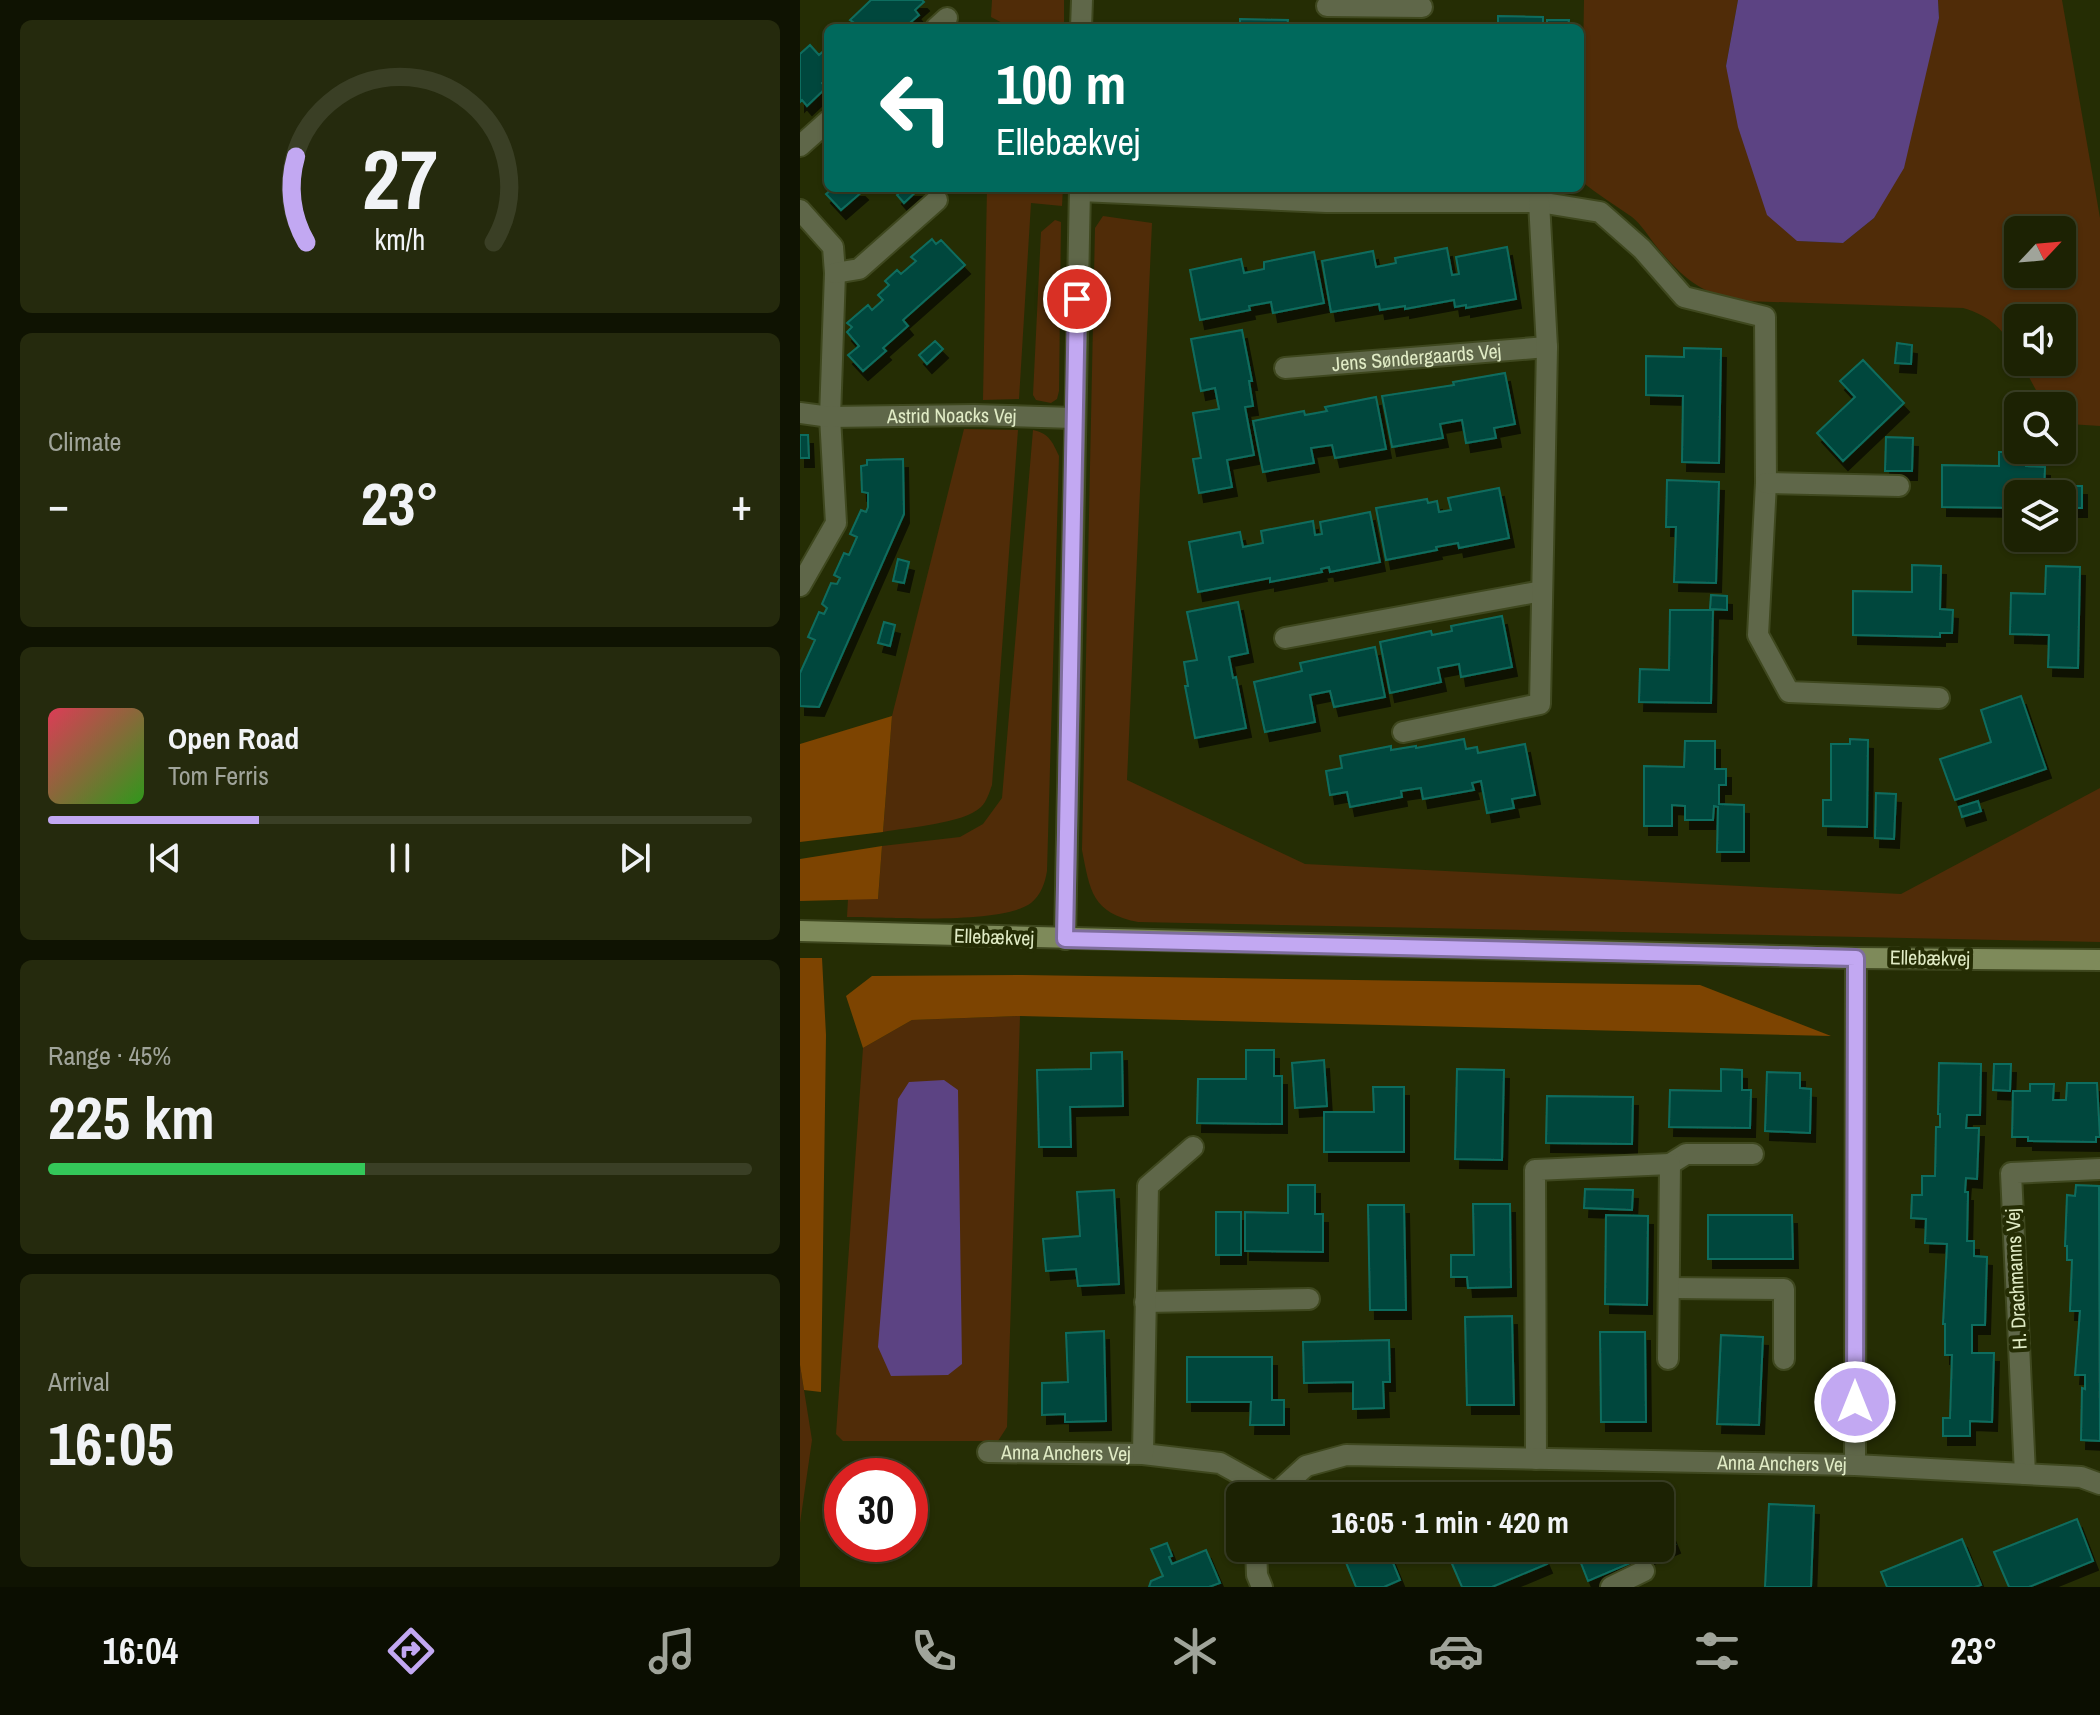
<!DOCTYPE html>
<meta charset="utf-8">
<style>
:root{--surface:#1c2203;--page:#252a0d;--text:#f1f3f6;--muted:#a0a49a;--line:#3a3f25;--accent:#c2a8f2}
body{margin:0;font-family:"Archivo Narrow",sans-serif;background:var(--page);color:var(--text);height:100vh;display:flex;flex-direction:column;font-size:30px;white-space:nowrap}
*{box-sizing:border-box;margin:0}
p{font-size:26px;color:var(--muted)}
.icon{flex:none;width:44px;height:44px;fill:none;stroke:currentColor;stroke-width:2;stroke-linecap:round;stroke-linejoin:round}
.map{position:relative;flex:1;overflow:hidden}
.drawer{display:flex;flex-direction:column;gap:20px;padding:20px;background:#0f1302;width:800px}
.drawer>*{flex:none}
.banner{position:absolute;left:24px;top:24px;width:760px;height:168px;border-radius:12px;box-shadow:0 2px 6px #0004,0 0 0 2px var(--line);background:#00695c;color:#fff;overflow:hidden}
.needle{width:52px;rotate:64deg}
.buttons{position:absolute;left:1204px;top:216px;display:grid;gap:16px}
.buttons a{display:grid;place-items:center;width:72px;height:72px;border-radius:12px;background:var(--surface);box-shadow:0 2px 6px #0004,0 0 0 2px var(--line);font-size:40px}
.speed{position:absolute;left:24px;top:1458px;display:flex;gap:16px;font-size:40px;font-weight:700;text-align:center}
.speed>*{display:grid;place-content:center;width:104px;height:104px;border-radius:50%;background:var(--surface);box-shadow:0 2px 6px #0004,0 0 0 2px var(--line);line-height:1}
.speed .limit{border:12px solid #d22;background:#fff;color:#111}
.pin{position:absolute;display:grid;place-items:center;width:68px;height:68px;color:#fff;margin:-34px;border:4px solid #fff;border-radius:50%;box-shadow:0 2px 8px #0007}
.me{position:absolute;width:88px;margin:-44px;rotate:0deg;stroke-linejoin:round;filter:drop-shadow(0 0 6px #0008)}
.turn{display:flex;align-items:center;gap:28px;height:168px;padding:0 40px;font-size:36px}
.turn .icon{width:104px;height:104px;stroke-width:2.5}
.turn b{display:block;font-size:56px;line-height:68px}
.big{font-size:60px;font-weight:700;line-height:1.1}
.drawer .card{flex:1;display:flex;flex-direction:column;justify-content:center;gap:12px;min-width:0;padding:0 28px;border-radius:12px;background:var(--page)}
.drawer .dial{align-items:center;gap:0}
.dial svg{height:208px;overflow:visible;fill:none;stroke:var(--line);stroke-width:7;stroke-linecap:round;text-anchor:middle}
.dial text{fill:var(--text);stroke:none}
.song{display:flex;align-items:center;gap:24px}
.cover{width:96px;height:96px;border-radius:12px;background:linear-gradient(135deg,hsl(350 70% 55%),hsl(110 70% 35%))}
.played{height:8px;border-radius:4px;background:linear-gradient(90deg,var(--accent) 30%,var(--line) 30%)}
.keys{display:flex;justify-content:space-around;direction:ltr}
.heat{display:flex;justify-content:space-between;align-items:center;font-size:44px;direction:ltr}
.charge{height:12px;border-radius:6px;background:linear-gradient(90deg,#34c759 45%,var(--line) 0)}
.trip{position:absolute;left:426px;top:1482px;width:448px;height:80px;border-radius:12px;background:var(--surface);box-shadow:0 2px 6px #0004,0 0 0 2px var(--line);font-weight:700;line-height:80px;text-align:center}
.menu{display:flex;height:128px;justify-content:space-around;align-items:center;background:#0b0e01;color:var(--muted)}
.menu .icon{width:56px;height:56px}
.menu .on{color:var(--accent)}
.menu b{font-size:36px;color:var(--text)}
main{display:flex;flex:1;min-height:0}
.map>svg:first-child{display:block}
.green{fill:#502c08;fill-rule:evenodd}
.forest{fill:#7d4401}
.water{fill:#5c4383}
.building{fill:#05463d;stroke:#116d5f;stroke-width:2;filter:url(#shadow)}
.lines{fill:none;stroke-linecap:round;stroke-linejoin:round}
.street-casing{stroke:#3f481f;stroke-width:24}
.secondary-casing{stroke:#3f481f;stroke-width:24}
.street{stroke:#5f6749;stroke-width:20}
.secondary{stroke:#7e8a5a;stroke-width:20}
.route-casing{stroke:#7e6d9d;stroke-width:20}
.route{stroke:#c2a8f2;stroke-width:14}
.labels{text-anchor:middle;stroke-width:8;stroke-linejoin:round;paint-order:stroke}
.street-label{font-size:20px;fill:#e0ebc5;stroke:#252d04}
</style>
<main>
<section class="drawer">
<div class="card dial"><svg viewBox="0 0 100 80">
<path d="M14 69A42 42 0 1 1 86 69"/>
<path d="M14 69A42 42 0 0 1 10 36" stroke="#c2a8f2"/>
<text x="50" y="56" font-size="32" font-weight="700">27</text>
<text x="50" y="72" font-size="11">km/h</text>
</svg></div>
<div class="card"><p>Climate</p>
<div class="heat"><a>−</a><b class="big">23°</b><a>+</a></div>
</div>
<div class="card">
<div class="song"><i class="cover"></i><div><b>Open Road</b><p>Tom Ferris</p></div></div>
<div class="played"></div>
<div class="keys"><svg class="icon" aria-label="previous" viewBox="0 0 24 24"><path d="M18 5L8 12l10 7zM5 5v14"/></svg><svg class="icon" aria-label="pause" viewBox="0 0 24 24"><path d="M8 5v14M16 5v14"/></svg><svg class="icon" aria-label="next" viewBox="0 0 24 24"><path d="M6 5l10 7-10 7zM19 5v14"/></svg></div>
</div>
<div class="card"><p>Range · 45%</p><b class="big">225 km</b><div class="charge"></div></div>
<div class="card"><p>Arrival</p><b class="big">16:05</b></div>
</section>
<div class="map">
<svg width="1300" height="1587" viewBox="0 0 1300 1587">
<defs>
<filter id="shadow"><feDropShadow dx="5" dy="9" stdDeviation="0" flood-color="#0009"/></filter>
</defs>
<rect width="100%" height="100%" fill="#252d04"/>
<path class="green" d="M192,0H264V28H212L191,17Z
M784,0H938L926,66L997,241L1043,243L1074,218L1139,18L1138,0H1262L1300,218V426L1269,424L1262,418V406H1249L1237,392L1221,362H1262V318H1218V356C1204,330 1191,316 1163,308L944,301C901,295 883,278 856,246C849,237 841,224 832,217C815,205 797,194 781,181ZM1218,230H1262V274H1218Z
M187,188H263L262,206L231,203L219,399L183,400Z
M303,216L352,223L327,780L505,864L1101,894L1300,788V942L338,922C292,913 290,891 282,850L295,228Z
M255,220L261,222L259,391L257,399L251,403L236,400L233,395L241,232Z
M164,429L218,430L192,785C189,793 187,801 181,807C163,824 108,827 83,832L92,716Z
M233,430C249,433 253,443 259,456L247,871C245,883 241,895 231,903C202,925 86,917 47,917L48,899H78L82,846L160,837L183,824L202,798Z
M220,1016L207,1427L198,1441H43L36,1434L63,1048L112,1020Z
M0,1365L12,1440L0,1523Z"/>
<path class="forest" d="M92,716L83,832L0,842V744Z
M82,846L78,899L0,901V859Z
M0,958H22L26,1035L21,1392L4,1390L0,1365Z
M223,975L900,985L1031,1036L220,1016L112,1020L63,1048L46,996L72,976Z"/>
<path class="water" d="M938,0H1138L1139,18L1104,168L1074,218L1043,243L997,241L967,215L938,127L926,66Z
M144,1080L158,1090L162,1364L148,1375L91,1376L78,1347L98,1099L109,1082Z"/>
<path class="building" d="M71,0H122L124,2L115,10L119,15L104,28H46L53,22L50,20Z
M698,16L743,17V28H698Z
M440,19L488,20L487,28H440Z
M747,20H769L768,28H747Z
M10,45L19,55L28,47V77L22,83L26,88L7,106L2,100L0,102V54Z
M33,188H60L63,191L41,210L26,194Z
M104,188H120L104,203L97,195Z
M132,239L136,244L141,240L165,265L103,320L108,326L83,348L86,351L63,371L48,355L59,346L47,332L52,327L47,323L68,305L72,310L83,300L78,295L89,285L85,281L97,270L101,274L116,261L111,257Z
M707,247L716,299L666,308V305L655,307L654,300L605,309V306L580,310L579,304L531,312L522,261L573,251L576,267L596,263L595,258L647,248L652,275L659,274L656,257Z
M514,252L524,303L473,313L471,302L449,306L450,310L400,320L390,270L441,259L444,273L464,269V262Z
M442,330L452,381H449L453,406L445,407L454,455L427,460L432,487L399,493L393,459L401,458L393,413L419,409L415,388L401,391L391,339Z
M135,341L143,349L127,364L119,355Z
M1097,343L1112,345L1111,364L1095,363Z
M884,348L921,349L919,463L882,462L883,396L846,395V356L884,357Z
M1063,360L1104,403L1043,461L1017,433L1055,397L1040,381Z
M705,373L715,424L694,428L696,438L666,443L662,420L640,424L643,438L592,447L582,396L654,385L653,382Z
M576,397L586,449L535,458L532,445L511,448L514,463L463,472L453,421L504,411L505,415L527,411L525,407Z
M0,435H8L9,458H0Z
M1086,437L1113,438L1112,471H1085Z
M1199,452H1226V466L1245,467L1244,494H1218V508L1142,507V465L1199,466Z
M103,459L104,514L19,707L0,706V673L15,640L8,637L19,612L24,614L27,608L22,604L31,583L37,584L40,578L34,575L44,553L49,555L57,537L50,534L61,510L66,512L68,507V493L62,492L61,466L67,465V460Z
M867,480L919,482L916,583L874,582L876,527H866Z
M1253,486H1282V508H1262V494H1252Z
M699,488L709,538L659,548L658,543L636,547L637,550L586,560L576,508L627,499L628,503L637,501L639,512L651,510L648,498Z
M570,512L580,562L530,572L529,567L521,569L522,572L470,582V578L398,592L389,542L440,532L443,547L463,543L461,531L513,521L515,535L522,534L520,522Z
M98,559L109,562L104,583L93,581Z
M1112,565L1141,566L1140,609L1153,610L1152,633H1140V637L1053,635V591L1112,592Z
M1246,566L1280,567L1278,668L1248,667L1249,635L1210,634L1211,593L1245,594Z
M911,595L927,596V610L910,609Z
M438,602L448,653L429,657L433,678L436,677L446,728L395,738L385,686H388L384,662L397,660L387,612Z
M870,610H913L911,703L839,702L840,669L869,670Z
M702,616L712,667L661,677L659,664L638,668L641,682L590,693L580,642L631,631L632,635L652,631L651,626Z
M84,622L95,625L90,646L78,643Z
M575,647L585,697L534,707L530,691L510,695L515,722L465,732L454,682L502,671L500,663Z
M1221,696L1246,769L1155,800L1140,759L1191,742L1181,710Z
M664,739L666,749L677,747L678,753L725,744L735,795L712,799L714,808L687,813L681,781L672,783L674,790L623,799L621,788L601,791L602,797L550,807L547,792L530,795L526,771L542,768L540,756L591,746V750L616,746V748Z
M1050,739L1068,740L1067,827L1023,826V800H1031V744H1050Z
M885,741H915V769H926V785H919V804L944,805V852H917L918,807L914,806L913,820H885V806L872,805V826H844V766L884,767Z
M1076,793L1096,794L1094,839L1075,838Z
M1178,801L1181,811L1162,817L1159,807Z
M446,1050H474V1076H482V1124L397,1123L398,1079H446Z
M322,1052L323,1106L270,1107L271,1147H239L237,1070L291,1069V1053Z
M524,1060L527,1106L495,1108L492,1063Z
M1139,1063L1181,1064L1180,1115H1167L1166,1128H1179L1177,1179L1166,1178L1165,1192H1168L1167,1241H1174V1256L1187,1257L1185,1325H1172V1353H1194L1192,1422L1170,1421V1436H1143V1418H1150L1152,1355H1145V1324H1143L1147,1244L1125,1243L1126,1219L1111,1218L1112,1195H1122V1176H1135L1136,1127H1140V1114H1138Z
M1194,1064H1211L1210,1091L1193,1090Z
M657,1069L704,1070L702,1160L655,1159Z
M921,1069L942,1070V1090H951L950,1128L869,1127L870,1090L921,1091Z
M967,1072L1000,1073V1088L1011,1089L1010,1133L965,1131Z
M1267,1083H1297L1300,1137H1296V1142L1228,1141V1137H1212L1213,1091H1230V1084H1254L1253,1100H1266Z
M573,1087H604V1152H524V1112H574Z
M747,1096L833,1097L832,1144L746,1143Z
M488,1185H515V1214H523V1252L445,1251V1212L488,1213Z
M1276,1185L1299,1186L1300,1441L1281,1440L1282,1388L1285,1389V1375H1275L1280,1311H1270L1272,1260H1267V1246H1265L1267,1195L1275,1196Z
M785,1189L833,1190L832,1210L784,1208Z
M314,1190L319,1284L278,1286L276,1269L246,1271L243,1239L280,1236L277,1192Z
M673,1204H710L711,1287L668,1288L667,1277H651V1255H674Z
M568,1205H604L606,1310H570Z
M416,1212H441V1255H416Z
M806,1215L848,1216L847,1305L805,1304Z
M908,1215H992L993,1259H908Z
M712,1316L714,1405H667L665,1317Z
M304,1331L306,1421L265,1422V1414L242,1415V1383L268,1382L266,1333Z
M800,1332H845L846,1422H801Z
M921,1335L963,1337L959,1425L917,1424Z
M589,1340L590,1382H583L584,1408L553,1409V1382L504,1383L503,1342Z
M387,1357H472V1400H484V1425H450L451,1402H387Z
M969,1504L1014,1506L1011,1587H965Z
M860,1507L875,1544L788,1581L775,1548H860Z
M1277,1519L1293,1561L1229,1587H1209L1194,1552Z
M1162,1539L1181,1585L1175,1587H1087L1081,1572Z
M367,1543L372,1556L369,1557L372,1564L406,1550L420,1583L409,1587H349L351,1581L363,1576L351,1549Z
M540,1548H587L600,1580L584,1587H556Z
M670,1548H740L747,1564L692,1587H662L649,1557Z"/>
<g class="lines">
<defs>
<g id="street">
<path d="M527,6L622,7"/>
<path d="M136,28L147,18"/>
<path d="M281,28L282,0"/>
<path d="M0,146L28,121"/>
<path d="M280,191L526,202H739L800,212L842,249L884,297L965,317L966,483L958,635L989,692L1139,698"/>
<path d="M0,210L33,247L35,273L30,417L36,523L0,586"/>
<path d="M35,273L59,269L137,200"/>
<path id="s1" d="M485,368L747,347"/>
<path id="s2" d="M0,413L30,417L174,415L274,418"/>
<path d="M966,483L1099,486"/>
<path d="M485,638L742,591"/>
<path d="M603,732L740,704L747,347L739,202"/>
<path d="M265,939L280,188"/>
<path d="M870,1164L886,1154H953"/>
<path d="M869,1288L984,1289V1359"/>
<path d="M345,1302L509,1299"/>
<path id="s3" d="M188,1452L343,1454L420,1463L474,1493"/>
<path d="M343,1454L348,1186L393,1147"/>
<path d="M736,1459L735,1170L870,1164L868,1359"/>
<path d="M1055,1465L1056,958"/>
<path d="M1225,1474L1211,1173L1300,1169"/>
<path id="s4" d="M473,1496L506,1466L546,1455L1055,1465L1281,1477L1300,1484"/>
<path d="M456,1548L457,1575L462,1587"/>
<path d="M811,1587L844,1571"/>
</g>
<path id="secondary" d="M0,931L1056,958L1300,960"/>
</defs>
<use href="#street" class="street-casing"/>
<use href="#secondary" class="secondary-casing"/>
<use href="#street" class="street"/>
<use href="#secondary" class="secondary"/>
</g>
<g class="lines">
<defs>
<path id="route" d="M277,299L265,939L1056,958L1055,1402"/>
</defs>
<use href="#route" class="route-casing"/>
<use href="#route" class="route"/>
</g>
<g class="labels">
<g class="street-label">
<text dy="7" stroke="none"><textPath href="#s1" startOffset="132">Jens Søndergaards Vej</textPath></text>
<text dy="7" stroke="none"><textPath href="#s2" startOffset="152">Astrid Noacks Vej</textPath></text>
<text transform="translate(194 937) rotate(2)" y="7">Ellebækvej</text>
<text transform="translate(1130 958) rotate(1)" y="7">Ellebækvej</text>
<text transform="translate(1216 1279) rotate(-93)" y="7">H. Drachmanns Vej</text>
<text dy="7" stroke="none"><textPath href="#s3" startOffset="78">Anna Anchers Vej</textPath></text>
<text dy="7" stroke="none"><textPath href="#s4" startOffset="522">Anna Anchers Vej</textPath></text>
</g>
</g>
</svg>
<div class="buttons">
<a><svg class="needle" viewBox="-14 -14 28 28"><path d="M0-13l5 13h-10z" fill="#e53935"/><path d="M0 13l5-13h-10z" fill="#a0a49a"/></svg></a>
<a><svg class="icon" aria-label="sound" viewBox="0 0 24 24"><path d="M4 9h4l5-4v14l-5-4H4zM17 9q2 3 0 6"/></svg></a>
<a><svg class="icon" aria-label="search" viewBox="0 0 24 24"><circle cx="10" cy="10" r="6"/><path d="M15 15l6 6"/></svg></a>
<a><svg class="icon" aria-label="layers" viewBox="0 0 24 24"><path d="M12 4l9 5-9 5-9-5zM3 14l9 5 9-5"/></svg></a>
</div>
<div class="speed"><div class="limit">30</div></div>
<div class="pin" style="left:277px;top:299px;background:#d93025"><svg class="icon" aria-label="arrive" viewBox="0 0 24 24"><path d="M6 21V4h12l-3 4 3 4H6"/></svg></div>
<svg class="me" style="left:1055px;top:1402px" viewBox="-20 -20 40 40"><circle r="17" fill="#c2a8f2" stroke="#fff" stroke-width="3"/><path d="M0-11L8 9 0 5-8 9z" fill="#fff"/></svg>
<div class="trip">16:05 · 1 min · 420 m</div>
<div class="banner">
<div class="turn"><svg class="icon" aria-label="left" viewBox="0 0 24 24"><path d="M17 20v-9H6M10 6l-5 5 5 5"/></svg><div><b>100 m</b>Ellebækvej</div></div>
</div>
</div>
</main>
<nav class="menu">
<b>16:04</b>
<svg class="icon on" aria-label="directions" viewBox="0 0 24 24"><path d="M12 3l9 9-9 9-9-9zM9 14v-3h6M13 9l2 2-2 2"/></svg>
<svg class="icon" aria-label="music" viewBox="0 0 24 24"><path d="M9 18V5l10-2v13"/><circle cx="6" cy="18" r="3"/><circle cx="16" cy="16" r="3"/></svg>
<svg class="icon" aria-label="phone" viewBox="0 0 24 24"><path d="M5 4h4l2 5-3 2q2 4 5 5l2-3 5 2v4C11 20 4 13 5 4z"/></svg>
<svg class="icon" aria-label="climate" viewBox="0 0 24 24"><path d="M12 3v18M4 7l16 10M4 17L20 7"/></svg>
<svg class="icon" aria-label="car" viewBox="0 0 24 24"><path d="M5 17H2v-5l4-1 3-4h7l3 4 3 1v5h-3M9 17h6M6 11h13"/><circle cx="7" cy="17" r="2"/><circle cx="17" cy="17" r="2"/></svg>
<svg class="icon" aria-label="filters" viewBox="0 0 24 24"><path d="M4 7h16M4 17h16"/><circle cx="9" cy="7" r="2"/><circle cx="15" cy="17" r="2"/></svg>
<b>23°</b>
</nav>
